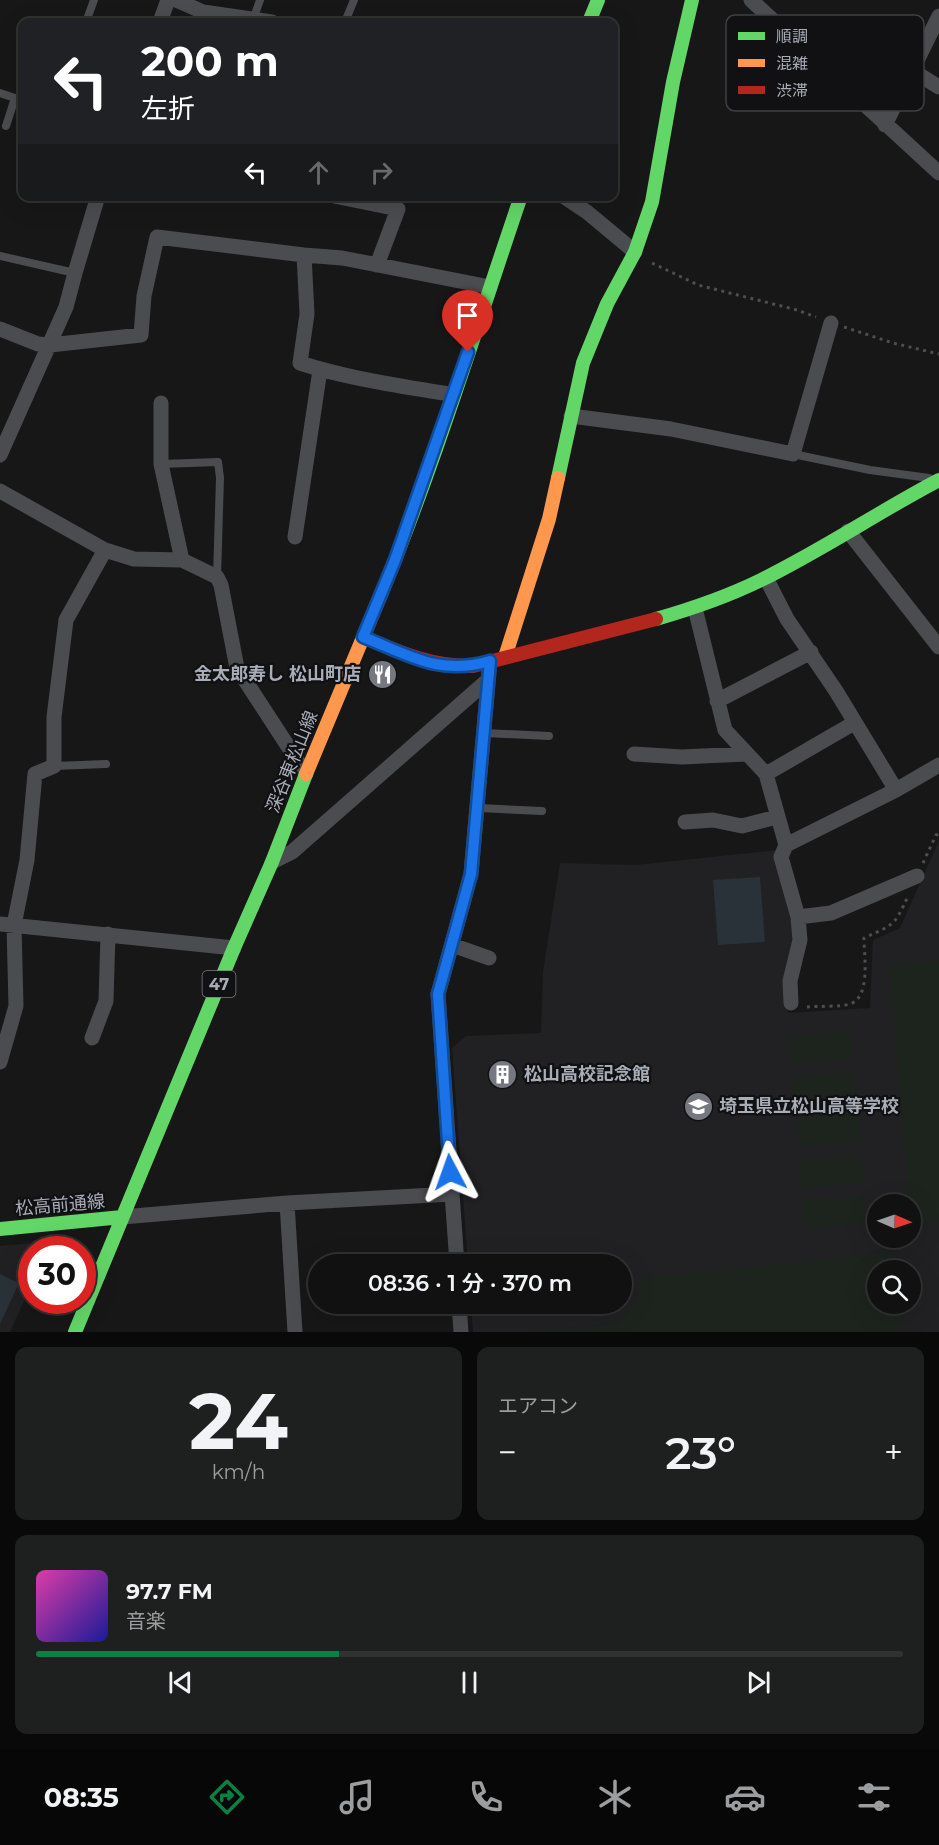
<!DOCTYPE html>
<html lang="ja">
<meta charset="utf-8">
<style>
:root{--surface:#111;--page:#1e1f1f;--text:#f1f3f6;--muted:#9c9d9f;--line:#303131;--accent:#0b8043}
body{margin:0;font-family:Montserrat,"Noto Sans JP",sans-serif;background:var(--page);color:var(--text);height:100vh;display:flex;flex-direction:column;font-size:22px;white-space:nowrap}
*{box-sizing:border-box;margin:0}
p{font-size:20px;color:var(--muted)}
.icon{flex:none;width:33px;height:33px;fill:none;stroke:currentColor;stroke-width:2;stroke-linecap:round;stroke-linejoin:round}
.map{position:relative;height:1332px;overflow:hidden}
.side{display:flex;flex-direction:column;gap:15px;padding:15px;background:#090909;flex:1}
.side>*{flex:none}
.hud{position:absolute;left:18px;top:18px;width:600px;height:183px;border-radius:12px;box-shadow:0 6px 24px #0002,0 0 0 2px var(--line);background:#202124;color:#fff;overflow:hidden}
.needle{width:39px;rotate:92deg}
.controls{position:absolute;left:867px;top:1194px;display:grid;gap:12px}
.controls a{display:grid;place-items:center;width:54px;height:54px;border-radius:50%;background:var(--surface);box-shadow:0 6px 24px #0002,0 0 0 2px var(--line);font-size:30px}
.speed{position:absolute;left:18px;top:1236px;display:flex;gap:12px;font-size:30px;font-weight:700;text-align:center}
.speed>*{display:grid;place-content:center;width:78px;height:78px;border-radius:50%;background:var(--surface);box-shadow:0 6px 24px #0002,0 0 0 2px var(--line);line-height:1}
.speed .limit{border:9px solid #d22;background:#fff;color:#111}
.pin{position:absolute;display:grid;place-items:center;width:51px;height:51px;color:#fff;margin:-62px -26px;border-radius:50% 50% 50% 0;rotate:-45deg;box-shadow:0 0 6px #0007}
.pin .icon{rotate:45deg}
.me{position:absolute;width:66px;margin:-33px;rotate:356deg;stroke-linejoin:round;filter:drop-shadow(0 0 4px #0008)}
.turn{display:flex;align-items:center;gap:21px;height:126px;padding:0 24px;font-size:27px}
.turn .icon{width:78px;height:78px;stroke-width:2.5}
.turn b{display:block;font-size:42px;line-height:51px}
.lanes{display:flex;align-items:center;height:57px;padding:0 24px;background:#0003;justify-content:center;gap:30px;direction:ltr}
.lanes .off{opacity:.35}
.big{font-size:45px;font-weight:600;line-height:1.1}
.side .tile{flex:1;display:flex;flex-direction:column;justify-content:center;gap:9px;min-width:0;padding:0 21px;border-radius:12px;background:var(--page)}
.side .dial{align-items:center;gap:0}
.dial b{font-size:78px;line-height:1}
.song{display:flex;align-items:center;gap:18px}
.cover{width:72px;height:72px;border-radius:9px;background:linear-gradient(135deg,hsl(320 70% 55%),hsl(240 70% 35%))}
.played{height:6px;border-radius:3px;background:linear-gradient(90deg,var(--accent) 35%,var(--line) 35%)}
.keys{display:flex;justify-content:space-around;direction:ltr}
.heat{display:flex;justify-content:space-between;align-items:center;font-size:33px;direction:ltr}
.side .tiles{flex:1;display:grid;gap:15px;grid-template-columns:1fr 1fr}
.tile:last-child{grid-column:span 2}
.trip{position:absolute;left:308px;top:1254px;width:324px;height:60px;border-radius:30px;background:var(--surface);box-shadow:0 6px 24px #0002,0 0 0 2px var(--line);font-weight:600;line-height:60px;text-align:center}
.tabs{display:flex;height:96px;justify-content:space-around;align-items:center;background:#070707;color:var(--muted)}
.tabs .icon{width:42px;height:42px}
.tabs .current{color:var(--accent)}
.tabs b{font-size:27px;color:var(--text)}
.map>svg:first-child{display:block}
.built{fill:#212123;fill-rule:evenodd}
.green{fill:#1d241e}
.water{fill:#2a3239}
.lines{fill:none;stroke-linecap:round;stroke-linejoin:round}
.path{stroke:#4d4e52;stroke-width:3;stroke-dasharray:3 4.5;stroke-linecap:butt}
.lane{stroke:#4b4c50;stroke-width:8}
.street{stroke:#4b4c50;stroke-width:15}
.fast{stroke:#63d668;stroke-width:14}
.slow{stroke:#ff974d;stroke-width:14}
.jam{stroke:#b3261e;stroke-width:14}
.route-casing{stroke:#114b97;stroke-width:15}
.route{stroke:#1a73e8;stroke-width:10}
.labels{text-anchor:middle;stroke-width:4.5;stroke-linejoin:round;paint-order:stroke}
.shield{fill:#111113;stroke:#7b7e86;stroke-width:1.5}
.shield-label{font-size:16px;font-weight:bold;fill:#a8adb8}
.poi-label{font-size:18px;font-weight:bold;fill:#a8adb8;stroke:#111113;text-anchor:start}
.street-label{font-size:18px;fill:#a8adb8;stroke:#111113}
.key{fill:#111113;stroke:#3e4045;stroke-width:1.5}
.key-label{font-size:16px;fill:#a8adb8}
</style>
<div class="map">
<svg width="939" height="1332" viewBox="0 0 939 1332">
<rect width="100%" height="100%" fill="#171717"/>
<path class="built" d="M939,841V1332H473L471,1304H621V1264H468L452,1048L466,1036L541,1033L543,972L560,863L635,865L778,850L794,937L784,977L788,1013L870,1008L873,940L900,928ZM878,1204H910V1238H878ZM878,1270H910V1304H878Z
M33,1243L31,1285L10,1332H0V1246Z"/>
<path class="green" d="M939,961V1221L911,1223L889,965Z
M851,1031L853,1059L792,1064L790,1036Z
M854,1072L857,1100L795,1105L793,1077Z
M858,1113L860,1142L798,1146L796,1118Z
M860,1155L863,1183L801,1188L799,1160Z
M863,1196L866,1224L804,1229L802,1201Z
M892,1252L894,1270H878V1304H897L900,1332H530L618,1323L638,1298L639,1278Z"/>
<path class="water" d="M760,877L765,942L718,945L713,880Z
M0,1274L19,1283L0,1324Z"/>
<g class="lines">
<path class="path" d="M652,263L698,285L797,310L816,317
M844,327L893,343L939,354
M923,863L936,835L939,834
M807,1007C817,1006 841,1007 850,1004C871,997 864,956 864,938C894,924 894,927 908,896"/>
<path class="lane" d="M253,20L260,0
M86,22L94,0
M345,22L354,0
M0,93L15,98L6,126
M0,256L75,273
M793,454L870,470L929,478
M161,464L218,462L220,478L217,577
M484,733L549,736
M54,766L106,764
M478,808L542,811"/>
<path class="street" d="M176,0L203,12L272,22
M751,0L939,173
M160,22L168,0
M913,71L939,87
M885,125L939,16
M334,196L398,209L377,265
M563,196L587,212L635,252
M304,255L307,314L300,363C349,379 403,386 454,395
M0,329L38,344L50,345L141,335L144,296L157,237L304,255L342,258L490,287
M161,403V464L182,560
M571,416L671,429L793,454L831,323
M0,455L66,307L75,273L98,196
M0,491L105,550L134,559L182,560L217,577L221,585L237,668L306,774
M848,531L939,647
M295,537L320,370
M766,578L787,619L836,691L896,790
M695,608L725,730L766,774L786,845L896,790L939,765
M717,701L811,652
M634,754L682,757L746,754
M766,774L854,723
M685,822L713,820L742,826L777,817
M786,845L781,857L798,917L800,940L790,981L791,1003
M272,862L292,852L488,680
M798,917L831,913L917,876
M0,924L234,948
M452,945L489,958
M92,1038L106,1001L108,934
M0,1062L16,1006L14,925L27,860L35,774L54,766V717L66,620L105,550
M287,1203L295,1332
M122,1217L287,1203L452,1194
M457,1264L438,994L471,874L490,661
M459,1304L461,1332"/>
<path class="fast" d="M589,22L598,0
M558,478L583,363L607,304L635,252L652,202L673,82L692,0
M382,592C435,463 476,328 521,196
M656,619C691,609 726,597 759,581C821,551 878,512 939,480
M0,1229L122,1217
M75,1332L234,948L272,862L306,774"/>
<path class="slow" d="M505,657L549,519L558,478
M306,774L382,592"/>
<path class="jam" d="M363,637C399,652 433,667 473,666L656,619"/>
</g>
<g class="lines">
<defs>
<path id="route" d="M450,1172L438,994L471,874L490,661C439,676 409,655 363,637L395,560L468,352"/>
</defs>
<use href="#route" class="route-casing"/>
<use href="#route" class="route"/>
</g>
<defs>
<symbol id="restaurant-disc" viewBox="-11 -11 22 22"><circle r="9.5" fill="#757880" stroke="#111113"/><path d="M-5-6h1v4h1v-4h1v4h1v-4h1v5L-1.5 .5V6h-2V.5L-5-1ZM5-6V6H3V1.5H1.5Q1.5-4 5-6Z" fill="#fff"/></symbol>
<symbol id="building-disc" viewBox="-11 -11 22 22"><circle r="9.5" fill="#757880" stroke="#111113"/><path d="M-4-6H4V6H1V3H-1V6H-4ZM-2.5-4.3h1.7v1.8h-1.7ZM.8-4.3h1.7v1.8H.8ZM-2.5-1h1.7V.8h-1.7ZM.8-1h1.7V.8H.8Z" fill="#fff"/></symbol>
<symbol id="school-disc" viewBox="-11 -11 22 22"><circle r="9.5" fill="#757880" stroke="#111113"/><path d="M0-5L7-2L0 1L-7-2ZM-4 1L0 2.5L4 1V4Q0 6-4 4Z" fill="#fff"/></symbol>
</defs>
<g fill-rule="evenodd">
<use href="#restaurant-disc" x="366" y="658" width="33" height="33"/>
<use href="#building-disc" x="486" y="1058" width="33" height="33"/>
<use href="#school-disc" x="682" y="1090" width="33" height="33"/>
</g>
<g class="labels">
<rect class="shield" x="202.5" y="971" width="33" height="26" rx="4.5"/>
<g class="shield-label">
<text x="219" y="990">47</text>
</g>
<g class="poi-label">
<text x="361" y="680" text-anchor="end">金太郎寿し 松山町店</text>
<text x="524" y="1080">松山高校記念館</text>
<text x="719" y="1112">埼玉県立松山高等学校</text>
</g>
<g class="street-label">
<text transform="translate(292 762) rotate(-68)" y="6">深谷東松山線</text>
<text transform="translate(60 1205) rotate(-5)" y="6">松高前通線</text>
</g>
</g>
<rect x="726" y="15" width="198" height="96" rx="9" class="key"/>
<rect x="738" y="32" width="27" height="8" fill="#63d668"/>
<rect x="738" y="59" width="27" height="8" fill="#ff974d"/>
<rect x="738" y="86" width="27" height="8" fill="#b3261e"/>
<g class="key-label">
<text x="776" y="42">順調</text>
<text x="776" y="69">混雑</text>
<text x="776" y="96">渋滞</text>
</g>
</svg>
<div class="controls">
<a><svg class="needle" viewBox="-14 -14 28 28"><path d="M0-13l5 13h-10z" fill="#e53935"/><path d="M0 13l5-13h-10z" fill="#9c9d9f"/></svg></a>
<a><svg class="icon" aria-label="search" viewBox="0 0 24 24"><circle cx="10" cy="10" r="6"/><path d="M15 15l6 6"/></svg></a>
</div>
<div class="speed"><div class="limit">30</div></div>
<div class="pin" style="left:468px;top:352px;background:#d93025"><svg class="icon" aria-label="arrive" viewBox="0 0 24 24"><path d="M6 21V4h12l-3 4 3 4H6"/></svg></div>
<svg class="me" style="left:450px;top:1172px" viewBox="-20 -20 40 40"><path d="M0-17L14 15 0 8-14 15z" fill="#1a73e8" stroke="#fff" stroke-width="4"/></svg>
<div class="trip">08:36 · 1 分 · 370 m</div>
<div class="hud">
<div class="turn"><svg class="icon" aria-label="left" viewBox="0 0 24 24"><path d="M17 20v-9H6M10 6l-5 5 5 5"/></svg><div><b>200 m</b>左折</div></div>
<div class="lanes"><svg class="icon" aria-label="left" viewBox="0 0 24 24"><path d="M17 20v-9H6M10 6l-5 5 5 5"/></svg><svg class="icon off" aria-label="ahead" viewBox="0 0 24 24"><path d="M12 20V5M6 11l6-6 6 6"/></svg><svg class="icon off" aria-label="right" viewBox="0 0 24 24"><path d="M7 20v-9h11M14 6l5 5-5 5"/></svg></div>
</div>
</div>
<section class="side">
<div class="tiles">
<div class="tile dial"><b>24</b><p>km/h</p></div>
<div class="tile"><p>エアコン</p>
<div class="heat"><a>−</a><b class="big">23°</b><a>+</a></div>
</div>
<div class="tile">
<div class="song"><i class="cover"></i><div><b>97.7 FM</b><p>音楽</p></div></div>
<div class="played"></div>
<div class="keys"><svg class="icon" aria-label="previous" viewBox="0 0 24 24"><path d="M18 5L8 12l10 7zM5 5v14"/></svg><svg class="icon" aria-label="pause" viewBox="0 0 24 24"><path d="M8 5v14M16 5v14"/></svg><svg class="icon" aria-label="next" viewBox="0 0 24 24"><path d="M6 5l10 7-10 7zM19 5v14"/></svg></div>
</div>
</div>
</section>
<nav class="tabs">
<b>08:35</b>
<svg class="icon current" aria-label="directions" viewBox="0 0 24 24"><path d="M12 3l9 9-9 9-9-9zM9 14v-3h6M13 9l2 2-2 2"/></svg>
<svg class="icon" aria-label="music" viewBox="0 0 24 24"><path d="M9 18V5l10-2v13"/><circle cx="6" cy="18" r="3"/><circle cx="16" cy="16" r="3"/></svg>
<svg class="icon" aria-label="phone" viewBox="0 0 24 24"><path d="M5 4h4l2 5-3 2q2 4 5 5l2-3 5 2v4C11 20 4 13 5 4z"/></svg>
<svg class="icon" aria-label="climate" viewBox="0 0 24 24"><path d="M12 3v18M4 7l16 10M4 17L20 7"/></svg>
<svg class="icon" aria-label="car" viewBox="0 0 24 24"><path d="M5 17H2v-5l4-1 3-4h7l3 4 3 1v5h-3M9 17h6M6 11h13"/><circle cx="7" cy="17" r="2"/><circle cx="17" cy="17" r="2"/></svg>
<svg class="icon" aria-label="filters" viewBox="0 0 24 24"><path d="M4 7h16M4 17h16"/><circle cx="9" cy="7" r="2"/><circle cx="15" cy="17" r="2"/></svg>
</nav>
